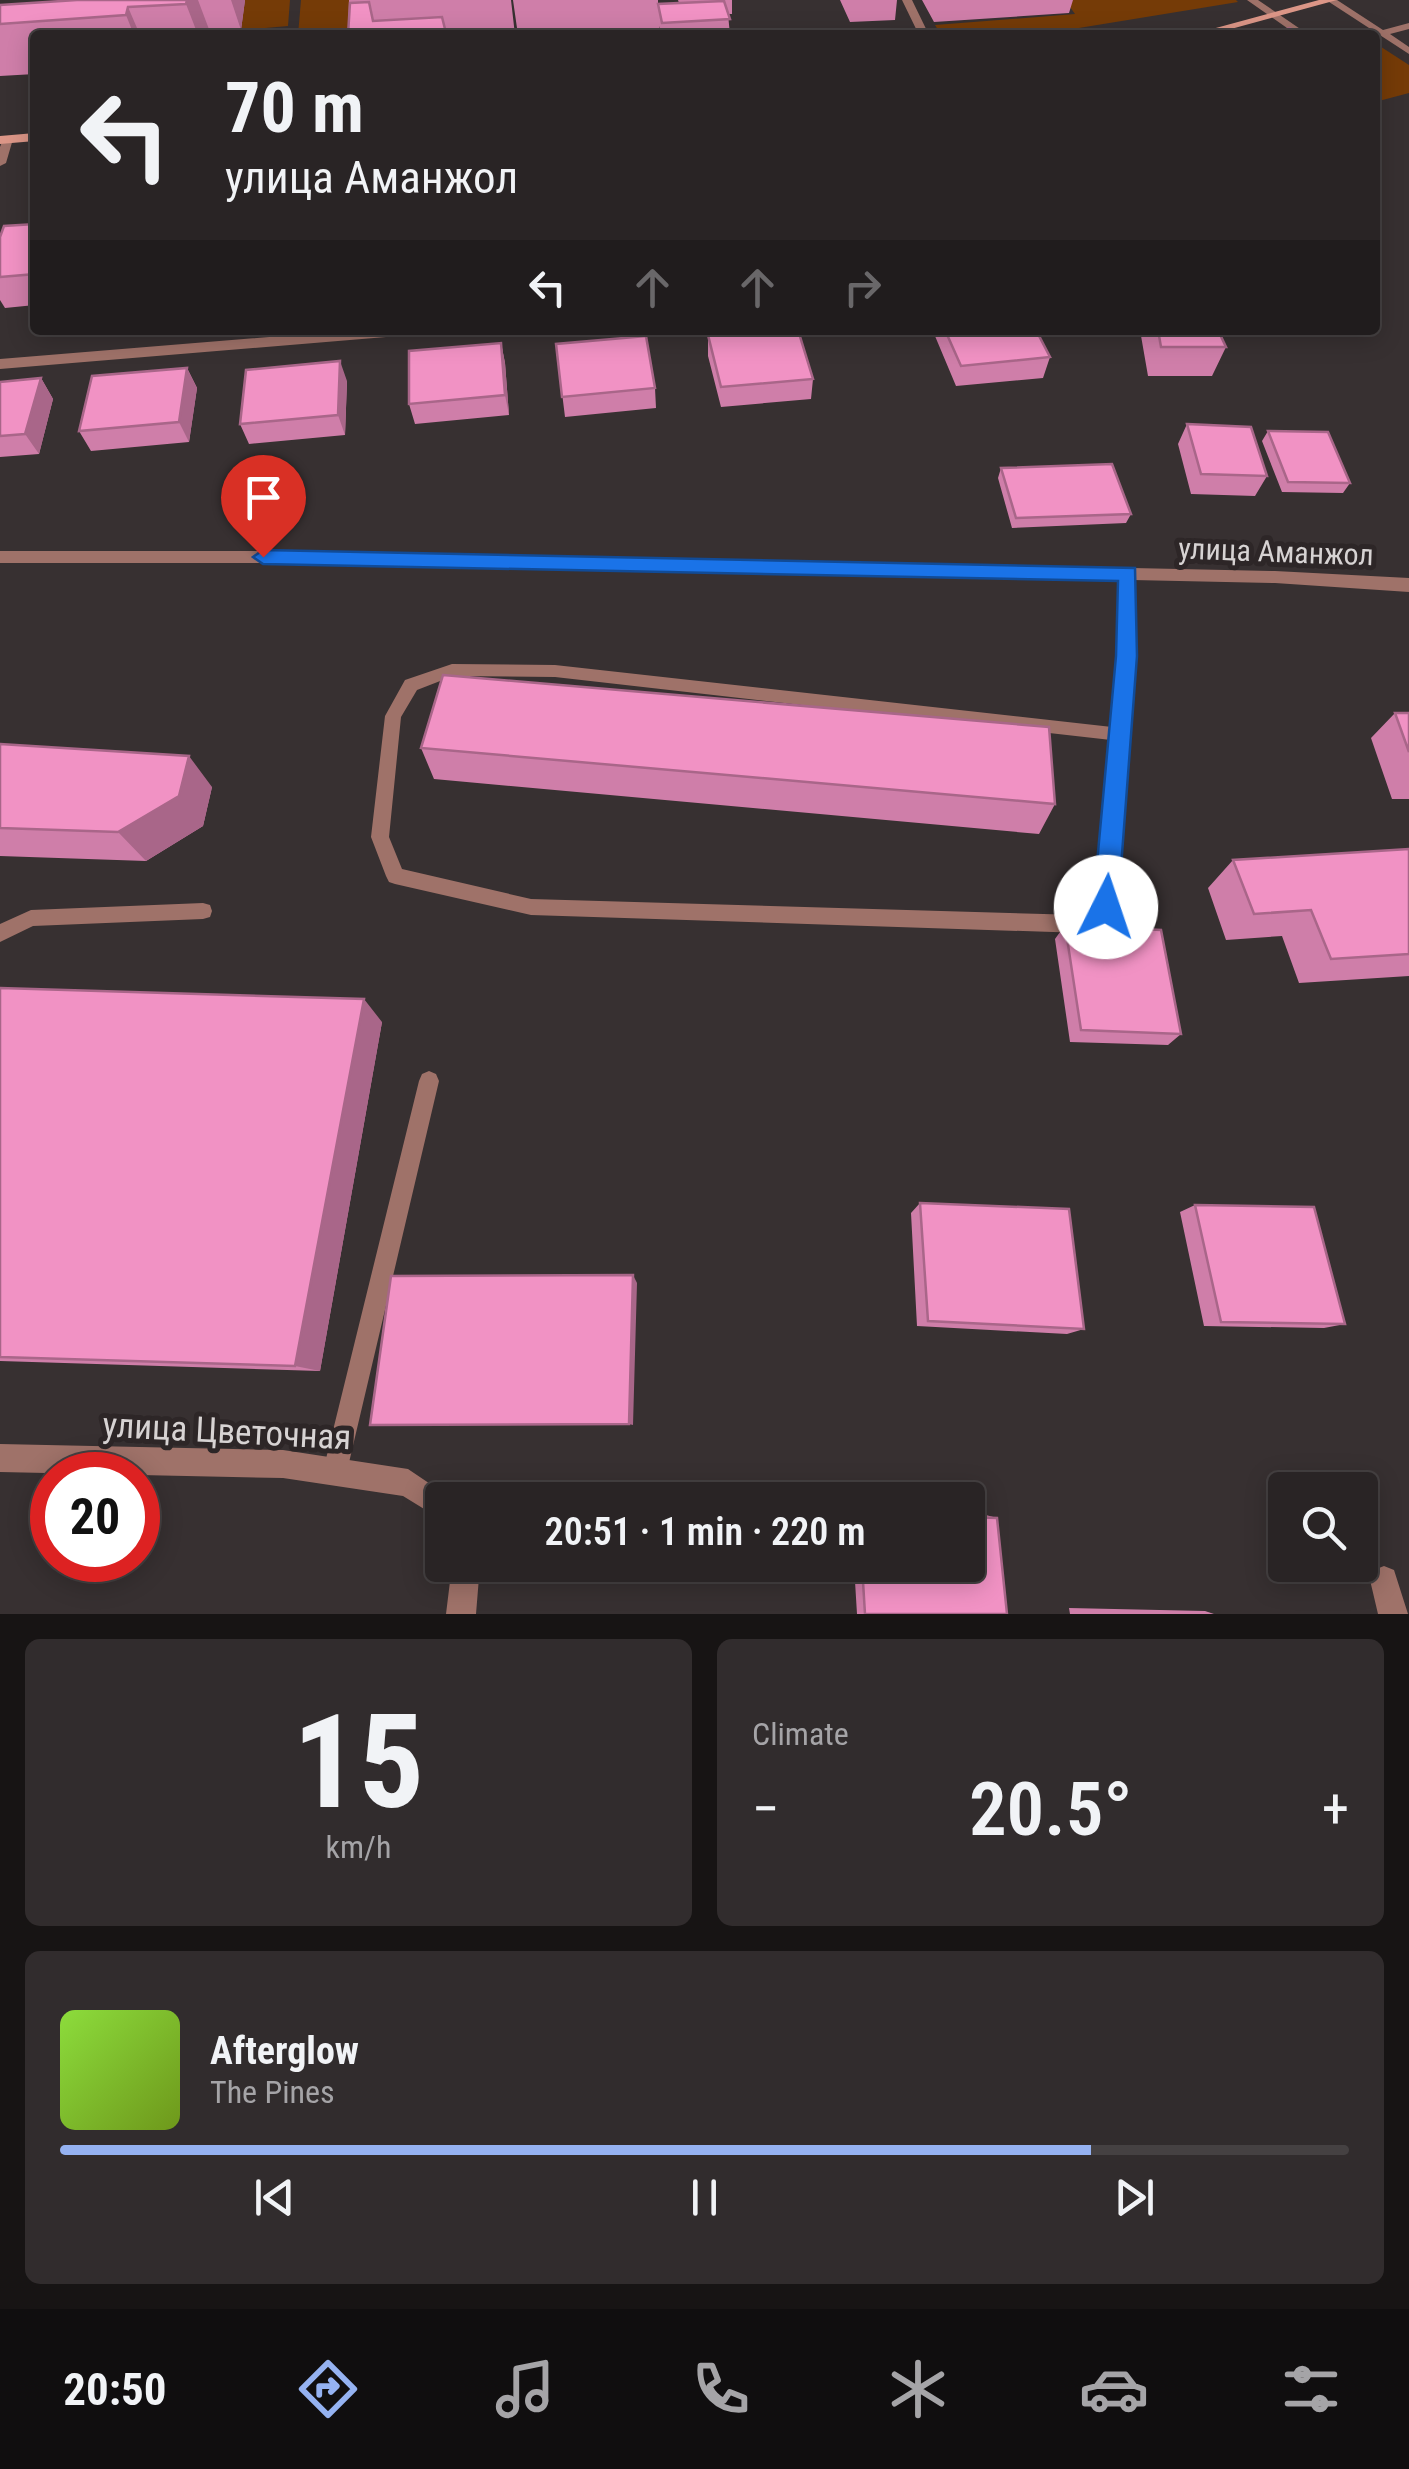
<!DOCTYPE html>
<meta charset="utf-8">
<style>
:root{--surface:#292425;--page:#312c2d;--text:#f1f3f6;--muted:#a5a4a7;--line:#454142;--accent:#95b2f1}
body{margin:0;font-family:"Roboto Condensed",sans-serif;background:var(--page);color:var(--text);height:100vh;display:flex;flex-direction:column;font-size:38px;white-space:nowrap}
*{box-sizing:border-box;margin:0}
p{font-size:32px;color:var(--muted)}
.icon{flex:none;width:55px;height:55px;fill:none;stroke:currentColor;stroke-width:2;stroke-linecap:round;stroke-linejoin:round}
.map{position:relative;height:1614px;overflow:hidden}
.side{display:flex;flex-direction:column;gap:25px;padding:25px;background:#171414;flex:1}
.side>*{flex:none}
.banner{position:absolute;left:30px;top:30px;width:1350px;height:305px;border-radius:10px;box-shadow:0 5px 25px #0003,0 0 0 2px var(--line);background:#292425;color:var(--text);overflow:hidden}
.controls{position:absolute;left:1268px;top:1472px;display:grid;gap:20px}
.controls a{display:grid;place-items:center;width:110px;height:110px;border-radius:10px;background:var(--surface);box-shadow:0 5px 25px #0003,0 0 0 2px var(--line);font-size:50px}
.speed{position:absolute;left:30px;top:1452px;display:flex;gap:20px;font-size:50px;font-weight:700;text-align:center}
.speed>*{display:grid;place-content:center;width:130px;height:130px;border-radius:50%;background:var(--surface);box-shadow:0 5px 25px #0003,0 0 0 2px var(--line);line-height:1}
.speed .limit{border:15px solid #d22;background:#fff;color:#111}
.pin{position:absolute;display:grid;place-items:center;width:85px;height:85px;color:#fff;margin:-102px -42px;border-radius:50% 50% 50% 0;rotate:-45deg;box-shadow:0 0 10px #0007}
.pin .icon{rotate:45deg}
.me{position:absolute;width:110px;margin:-55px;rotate:4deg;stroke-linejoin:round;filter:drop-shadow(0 0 8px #0008)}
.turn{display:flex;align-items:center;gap:35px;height:210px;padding:0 30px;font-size:45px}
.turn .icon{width:130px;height:130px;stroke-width:2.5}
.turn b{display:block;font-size:70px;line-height:85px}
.lanes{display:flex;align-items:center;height:95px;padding:0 30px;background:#0003;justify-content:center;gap:50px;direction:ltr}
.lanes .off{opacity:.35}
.big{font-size:75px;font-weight:600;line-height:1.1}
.side .card{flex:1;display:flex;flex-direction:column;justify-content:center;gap:15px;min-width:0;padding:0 35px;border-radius:15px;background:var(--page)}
.side .dial{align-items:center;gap:0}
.dial b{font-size:130px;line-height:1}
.song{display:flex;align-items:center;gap:30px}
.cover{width:120px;height:120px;border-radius:15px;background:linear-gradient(135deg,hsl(90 70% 55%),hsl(80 70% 35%))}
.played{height:10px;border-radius:5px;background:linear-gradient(90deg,var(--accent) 80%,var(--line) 80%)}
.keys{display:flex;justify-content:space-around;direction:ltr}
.heat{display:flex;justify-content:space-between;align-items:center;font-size:55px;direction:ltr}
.side .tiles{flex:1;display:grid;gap:25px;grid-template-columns:1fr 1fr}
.card:last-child{grid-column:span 2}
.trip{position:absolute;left:425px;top:1482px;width:560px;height:100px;border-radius:10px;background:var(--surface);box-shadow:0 5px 25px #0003,0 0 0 2px var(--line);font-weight:600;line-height:100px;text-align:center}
.tabs{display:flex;height:160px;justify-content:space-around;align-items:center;background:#100e0f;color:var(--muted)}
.tabs .icon{width:70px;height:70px}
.tabs .current{color:var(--accent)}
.tabs b{font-size:45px;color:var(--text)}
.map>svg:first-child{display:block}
.green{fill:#753b07}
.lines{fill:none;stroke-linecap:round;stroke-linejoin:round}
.lane{fill:#9f7269;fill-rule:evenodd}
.street{fill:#9f7269;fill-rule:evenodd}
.secondary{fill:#dc9687;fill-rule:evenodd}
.wall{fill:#cf7ea9}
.shaded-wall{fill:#a96689}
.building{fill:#f192c4;stroke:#a96689;stroke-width:2.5}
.route{fill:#1a73e8;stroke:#114b97;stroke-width:2.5}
.labels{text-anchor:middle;stroke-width:10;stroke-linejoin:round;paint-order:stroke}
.street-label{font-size:30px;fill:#d7d3d3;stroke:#2d2627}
.near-street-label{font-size:35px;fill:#d7d3d3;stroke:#2d2627}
</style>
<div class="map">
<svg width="1409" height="1614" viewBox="0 0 1409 1614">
<rect width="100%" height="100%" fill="#373031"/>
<path class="green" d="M245,0H290L288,26L241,30Z
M301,0H357L354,35H298Z
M1065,0H1236L1238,2L1036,35H941L935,25L1075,14Z
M1375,43L1409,65V93L1375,102Z"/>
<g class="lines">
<path class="lane" d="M902,0H912L929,35H919Z
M1247,0H1258L1309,35H1297Z
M1326,0H1337L1383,30L1409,23V29L1390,34L1409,47V54Z
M8,136L13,139L6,163L0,166V147L4,137Z
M1128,568L1136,574L1134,657L1114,907C1109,918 1094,928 1083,933L531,915L395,884L389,882L386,876L371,837L385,716L405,680L452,664L555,665L1112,727L1118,657L1120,574ZM453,676L555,677L1111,740L1096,903L1080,915L531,899L402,869L389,837L401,717L417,690Z
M203,903L210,905L212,911L210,917L203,919L33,926L0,942V924L31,910Z
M429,1071L436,1074L439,1081L347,1471L344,1480L335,1483L326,1480L323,1471L419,1081L422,1074Z"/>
<path class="street" d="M355,330H417L410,335L0,369V359Z
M0,551H338L1275,571L1409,578V592L1275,583L338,563H0Z
M0,1444L283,1450L408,1469L454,1500H442V1520L403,1496L283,1478L0,1472Z
M452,1565H480L476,1614H446Z
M1384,1566L1394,1570L1408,1614H1378L1370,1580L1374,1570Z"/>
<path class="secondary" d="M1319,0H1337L1209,35H1190Z
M35,133V141L0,144V136Z"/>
</g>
<path class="wall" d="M77,0H245L241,30L210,32L209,35H35V74L0,76V6Z
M349,0H511L515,35H348Z
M513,0H658V4L679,3L678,0H732V14H728L730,35H661L659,26V35H518Z
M840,0H897L895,20L850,22Z
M922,0H1073L1069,13L934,22Z
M35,224V305L5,308L0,300V237Z
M936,330H1036L1050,357L1043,378L956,386L935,336Z
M1140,330H1218L1226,347L1212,376H1148Z
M708,335L813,379L811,399L721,407L708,356Z
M501,343L505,363L509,415L415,424L409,404Z
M556,344L655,388L656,408L565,417Z
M187,368L197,388L189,442L91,451L79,431Z
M41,378L53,399L39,454L0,457V382Z
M347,381L345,435L249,444L240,424Z
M1187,424L1267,476L1255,496L1191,494L1178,444Z
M1268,431L1350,483L1343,493L1282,492L1262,441Z
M1001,468L1131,514L1126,523L1012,528L998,478Z
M1395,713H1409V799H1392L1371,738Z
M0,744L212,787L203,826L146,861L0,856Z
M421,748L1055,804L1039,834L434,779Z
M1409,849V976L1299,983L1282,936L1226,940L1208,888L1233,860Z
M1065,925L1181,1034L1168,1045L1070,1042L1055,939Z
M0,988L382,1022L320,1371L0,1361Z
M920,1203L1084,1329L1067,1334L917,1326L911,1213Z
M1195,1205L1345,1324L1324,1328L1204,1326L1180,1212Z
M968,1514H982L997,1518L1007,1614H857L854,1565H968Z
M1069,1608L1205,1611L1214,1614H1070Z"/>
<path class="shaded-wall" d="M187,0H198L210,32L209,35H198L186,4Z
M231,0H245L241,30Z
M128,7L140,35H134L126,15Z
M501,343L505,363L509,415L505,395Z
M340,361L347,381L345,435L338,415Z
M187,368L197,388L189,442L179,422Z
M41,378L53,399L39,454L25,434Z
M189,756L212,787L203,826L146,861L118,832Z
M364,999L382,1022L320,1371L295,1366Z
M633,1275L637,1283L633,1425L629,1424Z"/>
<path class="building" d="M77,0H187L186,4L128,7L126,15L0,24V5Z
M724,1L730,19L662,23L658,4Z
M369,2L373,21L442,17L445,29L348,35L350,3Z
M1290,28L1301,35H1265Z
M35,224V274L0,277V237L4,226Z
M768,330H798L813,379L721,387L708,335Z
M945,330H1036L1050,357L961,366Z
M1158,330H1218L1226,347H1161Z
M646,336L655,388L562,397L556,344Z
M501,343L505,395L409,404V351Z
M340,361L338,415L240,424L246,370Z
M187,368L179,422L79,431L92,376Z
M41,378L25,434L0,436V382Z
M1187,424L1251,427L1267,476L1201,474Z
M1268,431L1328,432L1350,483L1288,482Z
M1112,464L1131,514L1016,518L1001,468Z
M443,675L1049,727L1055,804L421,748Z
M1395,713H1409V752Z
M0,744L189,756L179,796L118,832L0,828Z
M1409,849V954L1331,959L1311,910L1254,914L1233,860Z
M1065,925L1161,930L1181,1034L1081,1030Z
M0,988L364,999L295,1366L0,1357Z
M920,1203L1069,1209L1084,1329L928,1321Z
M1195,1205L1314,1207L1345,1324L1221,1322Z
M633,1275L629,1424L370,1425L391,1276Z
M968,1517L997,1518L1007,1614H865L862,1565H968Z"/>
<path class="route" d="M263,550L1135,568L1137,656L1118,907L1114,915L1106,918L1097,915L1093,907L1116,656L1118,581L263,564L253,557Z"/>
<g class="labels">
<g class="street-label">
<text transform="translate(1276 552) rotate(2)" y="10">улица Аманжол</text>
</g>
<g class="near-street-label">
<text transform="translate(227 1431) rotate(3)" y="12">улица Цветочная</text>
</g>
</g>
</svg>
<div class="controls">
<a><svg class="icon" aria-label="search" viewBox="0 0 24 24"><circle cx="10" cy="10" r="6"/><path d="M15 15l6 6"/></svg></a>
</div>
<div class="speed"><div class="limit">20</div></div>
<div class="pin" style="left:263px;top:557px;background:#d93025"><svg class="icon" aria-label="arrive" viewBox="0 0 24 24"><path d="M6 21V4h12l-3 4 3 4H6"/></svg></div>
<svg class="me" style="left:1106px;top:907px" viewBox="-20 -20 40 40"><circle r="19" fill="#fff"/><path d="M0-13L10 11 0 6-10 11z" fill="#1a73e8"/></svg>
<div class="trip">20:51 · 1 min · 220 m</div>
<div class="banner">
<div class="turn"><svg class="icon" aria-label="left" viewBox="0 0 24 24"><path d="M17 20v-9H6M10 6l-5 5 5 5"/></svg><div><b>70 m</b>улица Аманжол</div></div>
<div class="lanes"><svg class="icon" aria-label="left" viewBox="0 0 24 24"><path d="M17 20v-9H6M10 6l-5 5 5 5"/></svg><svg class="icon off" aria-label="ahead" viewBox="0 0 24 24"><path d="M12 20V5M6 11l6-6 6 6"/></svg><svg class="icon off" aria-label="ahead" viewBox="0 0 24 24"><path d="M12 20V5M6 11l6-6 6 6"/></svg><svg class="icon off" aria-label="right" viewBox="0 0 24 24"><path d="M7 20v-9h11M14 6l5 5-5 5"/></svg></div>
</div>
</div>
<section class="side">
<div class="tiles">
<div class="card dial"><b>15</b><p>km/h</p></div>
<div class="card"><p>Climate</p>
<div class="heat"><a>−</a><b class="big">20.5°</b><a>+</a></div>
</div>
<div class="card">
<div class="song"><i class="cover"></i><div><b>Afterglow</b><p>The Pines</p></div></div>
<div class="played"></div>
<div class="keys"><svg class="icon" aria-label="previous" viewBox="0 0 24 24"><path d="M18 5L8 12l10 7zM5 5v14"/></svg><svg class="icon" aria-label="pause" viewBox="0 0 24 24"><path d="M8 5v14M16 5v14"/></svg><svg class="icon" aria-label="next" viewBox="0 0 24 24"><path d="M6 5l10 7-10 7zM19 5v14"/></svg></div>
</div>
</div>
</section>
<nav class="tabs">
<b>20:50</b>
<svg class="icon current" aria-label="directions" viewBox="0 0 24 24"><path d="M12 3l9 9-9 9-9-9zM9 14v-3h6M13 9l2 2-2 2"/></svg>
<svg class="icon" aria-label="music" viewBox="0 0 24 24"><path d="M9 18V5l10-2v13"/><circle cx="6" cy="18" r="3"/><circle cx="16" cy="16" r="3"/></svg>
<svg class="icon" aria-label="phone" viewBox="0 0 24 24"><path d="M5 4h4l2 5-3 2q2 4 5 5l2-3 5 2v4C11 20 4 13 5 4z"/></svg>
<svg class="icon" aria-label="climate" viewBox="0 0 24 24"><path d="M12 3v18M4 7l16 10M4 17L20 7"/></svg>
<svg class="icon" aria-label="car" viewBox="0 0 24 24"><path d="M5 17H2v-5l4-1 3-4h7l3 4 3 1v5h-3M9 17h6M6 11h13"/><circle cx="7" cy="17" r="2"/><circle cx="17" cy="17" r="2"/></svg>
<svg class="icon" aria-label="filters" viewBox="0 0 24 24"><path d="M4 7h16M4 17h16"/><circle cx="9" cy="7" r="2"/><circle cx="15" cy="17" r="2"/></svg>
</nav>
